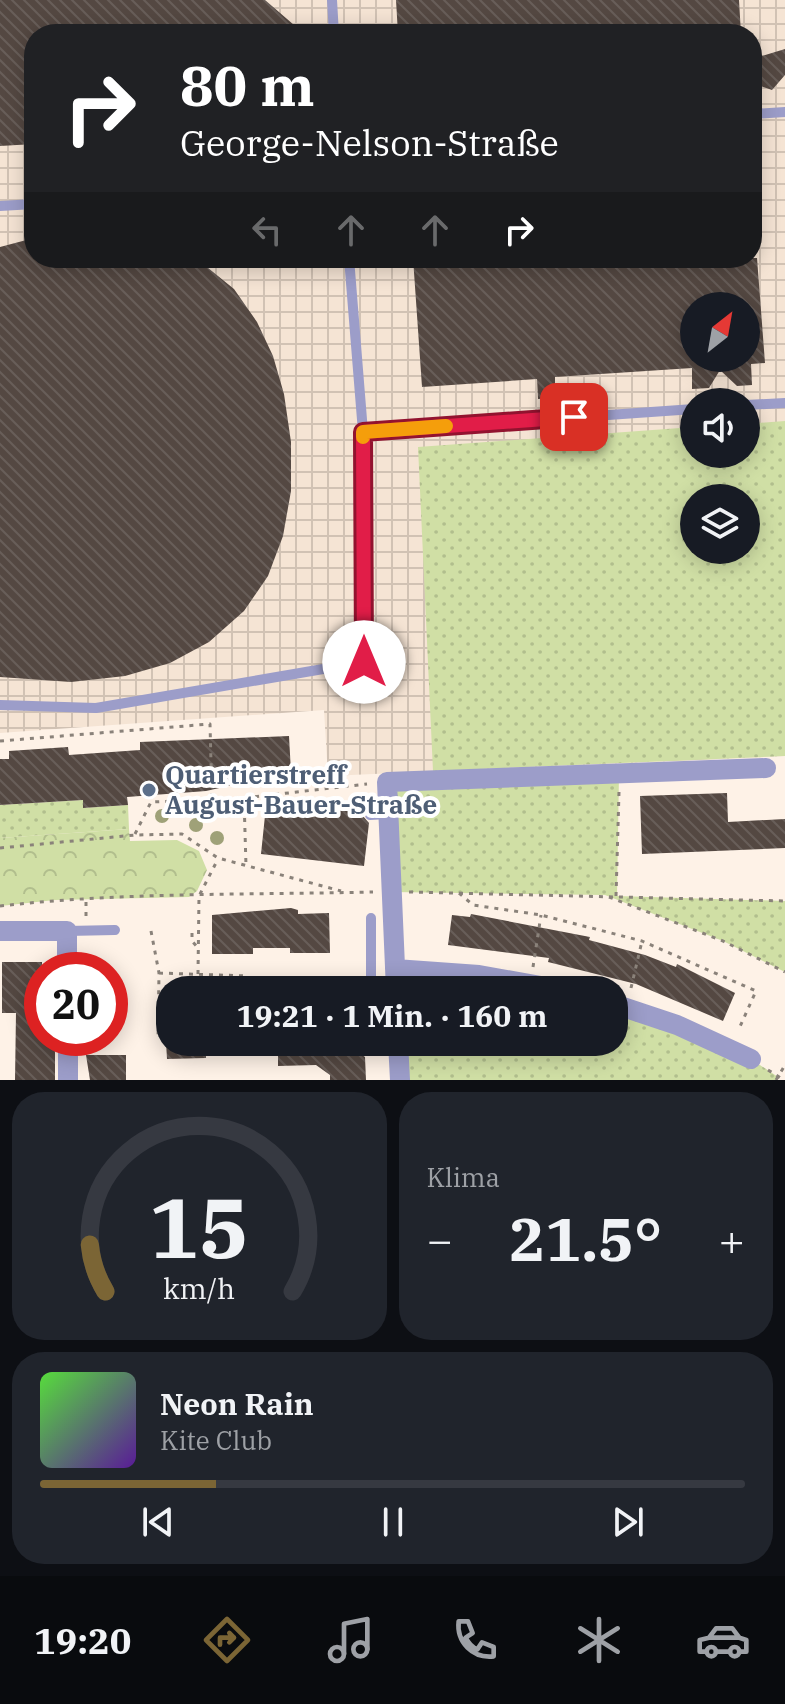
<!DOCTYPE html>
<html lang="de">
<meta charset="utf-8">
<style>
:root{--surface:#171b24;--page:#20242c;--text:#f1f3f6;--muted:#9ea1a6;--line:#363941;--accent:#7b6535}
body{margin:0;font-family:"IBM Plex Serif",serif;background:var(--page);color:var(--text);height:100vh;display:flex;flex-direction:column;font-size:30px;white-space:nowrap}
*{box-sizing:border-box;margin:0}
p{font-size:26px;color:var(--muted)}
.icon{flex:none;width:44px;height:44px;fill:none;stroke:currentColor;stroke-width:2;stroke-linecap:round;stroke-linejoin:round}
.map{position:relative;height:1080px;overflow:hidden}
.side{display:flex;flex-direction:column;gap:12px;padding:12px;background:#0d0f14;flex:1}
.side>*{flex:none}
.banner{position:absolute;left:24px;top:24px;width:738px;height:244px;border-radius:32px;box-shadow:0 4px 20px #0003;background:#202124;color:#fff;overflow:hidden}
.needle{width:52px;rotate:31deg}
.tools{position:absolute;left:680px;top:292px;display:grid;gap:16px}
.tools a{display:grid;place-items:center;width:80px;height:80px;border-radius:50%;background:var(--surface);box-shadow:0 4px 20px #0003;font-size:40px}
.speed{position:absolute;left:24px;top:952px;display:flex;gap:16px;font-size:40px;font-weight:700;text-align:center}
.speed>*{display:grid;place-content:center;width:104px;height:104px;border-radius:50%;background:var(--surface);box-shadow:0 4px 20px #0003;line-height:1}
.speed .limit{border:12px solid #d22;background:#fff;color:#111}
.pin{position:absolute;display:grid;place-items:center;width:68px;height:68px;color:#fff;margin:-34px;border-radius:16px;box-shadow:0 4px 12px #0006}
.me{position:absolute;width:88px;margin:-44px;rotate:0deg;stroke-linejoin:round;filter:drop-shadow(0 0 6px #0008)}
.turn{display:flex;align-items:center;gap:28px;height:168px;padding:0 24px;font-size:36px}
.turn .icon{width:104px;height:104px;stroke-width:2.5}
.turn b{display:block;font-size:56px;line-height:68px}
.lanes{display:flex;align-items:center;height:76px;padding:0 24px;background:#0003;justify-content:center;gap:40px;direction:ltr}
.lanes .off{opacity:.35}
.big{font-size:60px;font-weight:700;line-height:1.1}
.side .card{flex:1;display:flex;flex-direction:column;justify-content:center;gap:12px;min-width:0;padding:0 28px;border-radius:32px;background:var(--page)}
.side .dial{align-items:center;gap:0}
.dial svg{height:208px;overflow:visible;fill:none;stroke:var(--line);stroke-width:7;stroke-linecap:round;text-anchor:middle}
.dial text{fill:var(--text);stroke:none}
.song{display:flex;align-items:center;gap:24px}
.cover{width:96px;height:96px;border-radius:12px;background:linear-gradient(135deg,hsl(110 70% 55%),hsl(270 70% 35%))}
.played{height:8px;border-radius:4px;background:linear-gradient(90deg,var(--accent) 25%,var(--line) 25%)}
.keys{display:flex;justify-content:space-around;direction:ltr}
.heat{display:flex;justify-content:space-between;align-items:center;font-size:44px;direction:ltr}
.side .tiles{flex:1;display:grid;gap:12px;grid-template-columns:1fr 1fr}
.card:last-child{grid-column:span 2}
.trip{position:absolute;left:156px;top:976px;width:472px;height:80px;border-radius:32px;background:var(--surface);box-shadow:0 4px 20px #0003;font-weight:700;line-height:80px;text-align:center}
.dock{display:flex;height:128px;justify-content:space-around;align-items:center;background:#090b0e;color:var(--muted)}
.dock .icon{width:56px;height:56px}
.dock .selected{color:var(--accent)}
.dock b{font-size:36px;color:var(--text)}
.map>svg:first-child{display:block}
.industrial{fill:url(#industrial-grid);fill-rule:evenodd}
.grass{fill:url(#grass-dots);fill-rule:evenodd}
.park{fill:url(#park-crowns)}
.building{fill:url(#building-back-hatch);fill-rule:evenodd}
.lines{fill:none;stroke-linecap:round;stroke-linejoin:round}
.path{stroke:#8a827a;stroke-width:3;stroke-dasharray:4 6;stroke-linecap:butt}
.service{stroke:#9c9dc9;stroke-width:10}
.minor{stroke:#9c9dc9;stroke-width:20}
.tree{fill:#9fa178}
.route-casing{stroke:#92132f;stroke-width:20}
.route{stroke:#e11d48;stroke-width:14}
.slow{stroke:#f59e0b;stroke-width:14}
.service-dot{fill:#5c6f8a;stroke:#fff;stroke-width:3}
.labels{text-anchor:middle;stroke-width:8;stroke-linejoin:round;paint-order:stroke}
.service-label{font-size:26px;font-weight:bold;fill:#4e5e75;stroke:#fff;text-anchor:start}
</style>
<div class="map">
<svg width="785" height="1080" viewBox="0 0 785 1080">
<defs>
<pattern id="industrial-grid" width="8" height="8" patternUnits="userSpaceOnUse" patternTransform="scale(2)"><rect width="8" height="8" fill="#f5e4d4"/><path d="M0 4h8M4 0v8" fill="none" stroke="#d1c2b4"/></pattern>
<pattern id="grass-dots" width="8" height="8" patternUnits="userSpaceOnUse" patternTransform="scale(2)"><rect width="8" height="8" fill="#d0dfa5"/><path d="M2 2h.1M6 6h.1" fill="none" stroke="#b1be8d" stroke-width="1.8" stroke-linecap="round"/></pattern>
<pattern id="park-crowns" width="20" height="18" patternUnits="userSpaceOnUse" patternTransform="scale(2)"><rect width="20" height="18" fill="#d0dfa5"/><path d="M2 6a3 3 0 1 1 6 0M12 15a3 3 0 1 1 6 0" fill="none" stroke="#b1be8d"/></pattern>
<pattern id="building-back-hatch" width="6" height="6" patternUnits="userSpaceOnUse" patternTransform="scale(2)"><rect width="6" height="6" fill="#544842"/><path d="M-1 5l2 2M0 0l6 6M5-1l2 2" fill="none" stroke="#685e59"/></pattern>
</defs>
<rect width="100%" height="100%" fill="#fef2e7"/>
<path class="industrial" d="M0,0H785V756L328,776L324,710L0,733ZM34,34H752V258H34ZM694,306H746V358H694ZM694,402H746V454H694ZM694,498H746V550H694Z"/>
<path class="grass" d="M785,421V756L433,771L418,447L694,427V454H746V424ZM694,498H746V550H694Z
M619,774L617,896L785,901V972L723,941L605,895L391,892L387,782Z
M83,800V808L128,805L129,829L0,838V805Z
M614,1004L751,1059L778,1077L776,1080H400L398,1042H614Z"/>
<path class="park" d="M129,829L130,841L177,840L199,851L207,870L197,891L189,897L55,900L0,906V838Z"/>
<path class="building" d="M0,0H265L294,25L286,34H34V144L0,146Z
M396,0H739L741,34H398Z
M785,49V75L772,90L752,83V59Z
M34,238V258L197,259L234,289L257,322L273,356L284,394L291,442V491L283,536L268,576L244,611L209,642L170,663L125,676L71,682L0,677V247Z
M413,258H757L765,363L751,364L752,385L737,386L720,370L709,388L692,389V368L555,377V398L538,399L537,379L422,387ZM694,306H746V358H694Z
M289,736L291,772L206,791L127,797L128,805L83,808V800L0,805V759H9V751L68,747L69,755L140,750V742Z
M727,793L728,822L785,819V848L642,854L640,796Z
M266,806L371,807L362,815L369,823L364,866L261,854Z
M291,908L298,910V914L329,913L330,953H290V948H253V954H212V915Z
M471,914L590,937L589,940L645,955L676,967L677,964L735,993L723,1021L636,984L548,962L549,958L448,945L452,915L470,917Z
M2,962H42V1038H45V1045H55V1080H15L16,1013H2Z
M166,1042H206V1058L167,1059Z
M278,1042H359L354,1049L365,1057L366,1080H330V1075L316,1065L278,1066Z
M86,1055H126V1080H90Z"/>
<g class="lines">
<path class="path" d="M0,741L210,724L212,800
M244,798L246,866
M135,834L151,802L244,798L367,784
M0,848L135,835L182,834L218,858L341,891
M409,892L785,901
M459,893L473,905L541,915L642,941L756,991L738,1031
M616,896L619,792
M609,897L723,941L785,972
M0,906C124,892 249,895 373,892
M86,916V899
M151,931L159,973L158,1038
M192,933V941L198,948
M533,967L541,915
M159,973L248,976
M198,974L199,896L218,859
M631,988L642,941
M768,1070L784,1080
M776,1080L785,1065"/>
<path class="service" d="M332,0L334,34
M752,114L785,112
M0,206L34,204
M746,405L785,403
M363,432L694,409
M0,705L96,708L364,662L363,432L349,258
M370,815L388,814
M371,918V984
M67,931L115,930"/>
<path class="minor" d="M0,931H67V970
M395,969L479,975L563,990
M396,990L387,782L766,768
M614,1004L677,1025L751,1059
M68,1038V1080
M398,1042L400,1080"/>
</g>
<g class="tree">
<circle cx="162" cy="816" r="7"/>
<circle cx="196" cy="825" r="7"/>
<circle cx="217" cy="838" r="7"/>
</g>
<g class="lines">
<defs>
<path id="route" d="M364,662L363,432L574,417"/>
</defs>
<use href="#route" class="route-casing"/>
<use href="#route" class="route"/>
<path class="slow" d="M363,437V432L446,426"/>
</g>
<circle class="service-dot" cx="149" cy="790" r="8"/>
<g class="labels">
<g class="service-label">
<text x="165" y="784">Quartierstreff<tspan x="165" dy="30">August-Bauer-Straße</tspan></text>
</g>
</g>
</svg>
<div class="tools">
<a><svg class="needle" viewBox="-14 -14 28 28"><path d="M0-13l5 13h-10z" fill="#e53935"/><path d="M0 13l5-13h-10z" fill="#9ea1a6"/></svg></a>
<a><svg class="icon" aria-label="sound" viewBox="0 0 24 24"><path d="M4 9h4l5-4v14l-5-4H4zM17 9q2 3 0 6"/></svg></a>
<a><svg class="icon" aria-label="layers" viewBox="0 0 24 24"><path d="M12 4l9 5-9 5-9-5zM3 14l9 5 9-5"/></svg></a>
</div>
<div class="speed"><div class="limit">20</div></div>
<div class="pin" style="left:574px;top:417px;background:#d93025"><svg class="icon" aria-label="arrive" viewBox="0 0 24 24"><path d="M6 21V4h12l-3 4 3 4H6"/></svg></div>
<svg class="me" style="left:364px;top:662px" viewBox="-20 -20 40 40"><circle r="19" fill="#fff"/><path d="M0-13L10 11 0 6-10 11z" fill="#e11d48"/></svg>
<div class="trip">19:21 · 1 Min. · 160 m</div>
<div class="banner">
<div class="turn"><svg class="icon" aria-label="right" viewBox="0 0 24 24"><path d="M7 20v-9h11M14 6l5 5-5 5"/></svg><div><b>80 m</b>George-Nelson-Straße</div></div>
<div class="lanes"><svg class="icon off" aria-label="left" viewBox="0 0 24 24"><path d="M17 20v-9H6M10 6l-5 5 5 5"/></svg><svg class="icon off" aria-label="ahead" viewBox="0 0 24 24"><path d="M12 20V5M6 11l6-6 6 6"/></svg><svg class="icon off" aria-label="ahead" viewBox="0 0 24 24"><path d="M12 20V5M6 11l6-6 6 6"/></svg><svg class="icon" aria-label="right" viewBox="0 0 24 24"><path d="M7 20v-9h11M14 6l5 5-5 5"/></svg></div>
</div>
</div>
<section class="side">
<div class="tiles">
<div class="card dial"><svg viewBox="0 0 100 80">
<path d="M14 69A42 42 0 1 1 86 69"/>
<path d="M14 69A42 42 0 0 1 8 51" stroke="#7b6535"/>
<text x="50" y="56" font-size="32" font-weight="700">15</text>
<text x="50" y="72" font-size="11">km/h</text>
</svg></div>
<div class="card"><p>Klima</p>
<div class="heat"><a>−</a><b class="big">21.5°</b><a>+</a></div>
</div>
<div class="card">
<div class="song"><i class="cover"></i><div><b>Neon Rain</b><p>Kite Club</p></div></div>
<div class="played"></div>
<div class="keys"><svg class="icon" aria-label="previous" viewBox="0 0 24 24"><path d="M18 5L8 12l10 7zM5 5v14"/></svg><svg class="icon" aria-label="pause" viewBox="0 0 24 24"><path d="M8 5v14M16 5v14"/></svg><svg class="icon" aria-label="next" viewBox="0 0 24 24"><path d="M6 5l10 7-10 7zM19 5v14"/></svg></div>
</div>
</div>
</section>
<nav class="dock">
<b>19:20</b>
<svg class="icon selected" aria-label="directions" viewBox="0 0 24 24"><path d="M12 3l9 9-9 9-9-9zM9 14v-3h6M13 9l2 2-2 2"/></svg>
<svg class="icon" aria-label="music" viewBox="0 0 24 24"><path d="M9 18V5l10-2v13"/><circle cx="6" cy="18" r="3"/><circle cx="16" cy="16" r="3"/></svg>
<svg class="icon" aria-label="phone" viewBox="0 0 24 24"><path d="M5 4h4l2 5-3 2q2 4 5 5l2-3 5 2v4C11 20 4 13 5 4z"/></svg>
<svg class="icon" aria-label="climate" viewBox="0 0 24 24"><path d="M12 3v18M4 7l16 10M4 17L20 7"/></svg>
<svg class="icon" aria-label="car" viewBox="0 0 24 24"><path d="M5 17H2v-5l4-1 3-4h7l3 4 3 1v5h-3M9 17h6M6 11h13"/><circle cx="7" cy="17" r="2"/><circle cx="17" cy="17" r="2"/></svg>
</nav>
